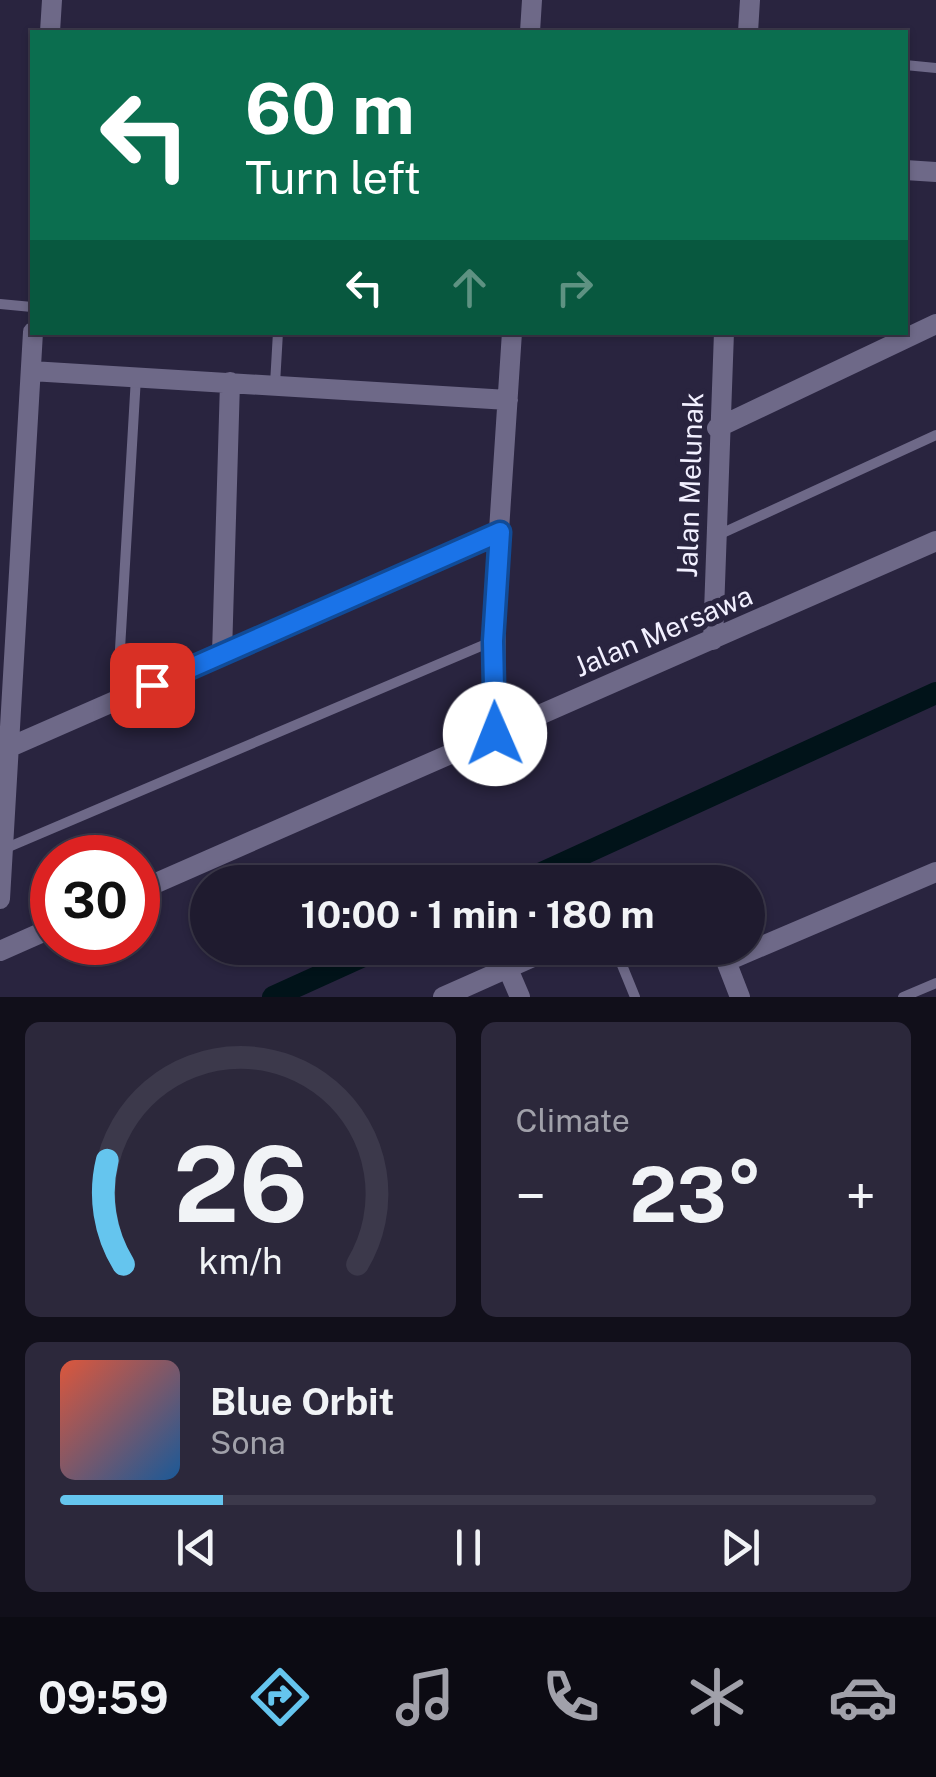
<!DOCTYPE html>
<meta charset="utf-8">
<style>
:root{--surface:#1f1b2f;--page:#2c283b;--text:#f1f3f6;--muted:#a1a1aa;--line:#3c394b;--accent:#65c5ee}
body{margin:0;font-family:"Public Sans",sans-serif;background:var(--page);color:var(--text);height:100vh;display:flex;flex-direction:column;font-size:38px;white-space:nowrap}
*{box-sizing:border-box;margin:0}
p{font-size:32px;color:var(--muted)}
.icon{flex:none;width:55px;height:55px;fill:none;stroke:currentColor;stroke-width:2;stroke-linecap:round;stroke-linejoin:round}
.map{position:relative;height:997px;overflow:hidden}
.details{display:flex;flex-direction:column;gap:25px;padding:25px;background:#110f1a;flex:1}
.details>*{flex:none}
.banner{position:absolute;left:30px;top:30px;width:878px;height:305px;border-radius:0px;box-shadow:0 2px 8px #0004,0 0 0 2px var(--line);background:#0b6e4f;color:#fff;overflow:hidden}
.speed{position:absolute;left:30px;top:835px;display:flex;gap:20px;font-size:50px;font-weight:700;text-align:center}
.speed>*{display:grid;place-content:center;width:130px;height:130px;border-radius:50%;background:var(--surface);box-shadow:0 2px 8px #0004,0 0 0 2px var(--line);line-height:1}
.speed .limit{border:15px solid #d22;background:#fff;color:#111}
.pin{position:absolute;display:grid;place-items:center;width:85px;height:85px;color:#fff;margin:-42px;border-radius:20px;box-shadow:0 5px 15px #0006}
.me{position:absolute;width:110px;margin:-55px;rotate:359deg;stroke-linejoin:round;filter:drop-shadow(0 0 8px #0008)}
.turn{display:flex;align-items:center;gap:35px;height:210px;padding:0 50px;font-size:45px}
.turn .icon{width:130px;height:130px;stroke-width:2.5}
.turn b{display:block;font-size:70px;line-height:85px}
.lanes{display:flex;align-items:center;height:95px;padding:0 50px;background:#0003;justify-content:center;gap:50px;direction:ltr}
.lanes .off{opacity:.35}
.big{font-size:75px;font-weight:700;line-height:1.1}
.details .card{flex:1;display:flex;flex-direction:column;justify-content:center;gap:15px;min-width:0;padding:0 35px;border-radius:15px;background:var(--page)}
.details .dial{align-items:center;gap:0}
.dial svg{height:260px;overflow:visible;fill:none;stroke:var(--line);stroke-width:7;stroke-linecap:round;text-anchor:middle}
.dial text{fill:var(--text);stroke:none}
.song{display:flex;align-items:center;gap:30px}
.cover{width:120px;height:120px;border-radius:15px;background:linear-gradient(135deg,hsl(10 70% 55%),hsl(210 70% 35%))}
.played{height:10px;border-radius:5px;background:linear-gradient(90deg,var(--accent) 20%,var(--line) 20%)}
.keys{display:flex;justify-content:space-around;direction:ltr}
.heat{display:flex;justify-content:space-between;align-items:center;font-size:55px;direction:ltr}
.details .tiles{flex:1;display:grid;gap:25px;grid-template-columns:1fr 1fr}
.card:last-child{grid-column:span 2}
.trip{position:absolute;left:190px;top:865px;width:575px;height:100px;border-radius:50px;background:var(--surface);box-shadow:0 2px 8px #0004,0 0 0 2px var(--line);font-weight:700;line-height:100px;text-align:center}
.tab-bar{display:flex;height:160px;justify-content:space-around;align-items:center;background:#0c0b13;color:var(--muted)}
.tab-bar .icon{width:70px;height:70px}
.tab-bar .selected{color:var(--accent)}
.tab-bar b{font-size:45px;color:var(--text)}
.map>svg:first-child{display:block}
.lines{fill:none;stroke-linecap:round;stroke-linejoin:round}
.canal{stroke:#011319;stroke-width:22}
.lane{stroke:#6e6988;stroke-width:10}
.street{stroke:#6e6988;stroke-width:20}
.route-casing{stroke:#114b97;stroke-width:25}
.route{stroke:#1a73e8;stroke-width:18}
.labels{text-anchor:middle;stroke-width:10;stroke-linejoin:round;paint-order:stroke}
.street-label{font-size:28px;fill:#f2f0ff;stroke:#29243f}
</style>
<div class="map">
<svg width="936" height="997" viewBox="0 0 936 997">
<rect width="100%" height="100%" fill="#29243f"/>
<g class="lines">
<path class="canal" d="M522,882L936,693
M273,997L381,948"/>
<path class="lane" d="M905,65L936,68
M0,304L32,307
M275,384L278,332
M716,536L936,435
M117,700L136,377
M4,849L493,641
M615,948L635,997
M903,997L936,983"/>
<path class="street" d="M50,32L52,0
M530,32L532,0
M748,32L750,0
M905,170L936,172
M31,371L508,400
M717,428L936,324
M713,640L724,332
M222,654L230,382
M495,734L496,576L512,332
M10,747L500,532
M138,891L936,541
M0,899L33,332
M721,948L740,997
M0,951L52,928
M727,961L936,872
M508,969L520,997
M443,997L553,948"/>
</g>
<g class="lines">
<defs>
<path id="route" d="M152,685L500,532L493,641L495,734"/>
</defs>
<use href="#route" class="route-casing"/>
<use href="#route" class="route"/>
</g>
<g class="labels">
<g class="street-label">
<text transform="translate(690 485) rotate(-88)" y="10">Jalan Melunak</text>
<text transform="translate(663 631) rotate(-23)" y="10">Jalan Mersawa</text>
</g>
</g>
</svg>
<div class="speed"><div class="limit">30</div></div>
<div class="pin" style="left:152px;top:685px;background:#d93025"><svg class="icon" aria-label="arrive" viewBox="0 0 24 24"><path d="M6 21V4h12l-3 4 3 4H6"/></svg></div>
<svg class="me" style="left:495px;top:734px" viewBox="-20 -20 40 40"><circle r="19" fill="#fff"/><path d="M0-13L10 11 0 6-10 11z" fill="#1a73e8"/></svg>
<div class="trip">10:00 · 1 min · 180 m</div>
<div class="banner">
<div class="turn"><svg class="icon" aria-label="left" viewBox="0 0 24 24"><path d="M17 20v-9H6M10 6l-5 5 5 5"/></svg><div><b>60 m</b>Turn left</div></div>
<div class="lanes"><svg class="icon" aria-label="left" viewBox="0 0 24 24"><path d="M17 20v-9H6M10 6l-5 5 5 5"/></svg><svg class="icon off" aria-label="ahead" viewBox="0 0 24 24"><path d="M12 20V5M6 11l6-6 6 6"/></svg><svg class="icon off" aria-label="right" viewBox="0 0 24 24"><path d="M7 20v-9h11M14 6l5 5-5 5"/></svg></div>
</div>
</div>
<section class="details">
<div class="tiles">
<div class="card dial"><svg viewBox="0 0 100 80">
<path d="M14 69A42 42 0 1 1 86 69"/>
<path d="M14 69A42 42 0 0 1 9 37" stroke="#65c5ee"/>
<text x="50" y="56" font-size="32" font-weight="700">26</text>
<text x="50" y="72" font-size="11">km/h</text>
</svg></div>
<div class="card"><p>Climate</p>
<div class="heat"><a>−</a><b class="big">23°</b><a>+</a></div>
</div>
<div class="card">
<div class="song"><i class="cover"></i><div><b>Blue Orbit</b><p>Sona</p></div></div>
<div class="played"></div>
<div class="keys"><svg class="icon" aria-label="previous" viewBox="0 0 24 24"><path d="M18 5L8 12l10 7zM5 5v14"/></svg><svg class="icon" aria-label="pause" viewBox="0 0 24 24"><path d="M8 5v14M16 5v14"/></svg><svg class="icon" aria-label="next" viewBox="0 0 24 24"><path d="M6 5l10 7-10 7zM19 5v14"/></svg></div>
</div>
</div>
</section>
<nav class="tab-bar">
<b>09:59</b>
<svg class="icon selected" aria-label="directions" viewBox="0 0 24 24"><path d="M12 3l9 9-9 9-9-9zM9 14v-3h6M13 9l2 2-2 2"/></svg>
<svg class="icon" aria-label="music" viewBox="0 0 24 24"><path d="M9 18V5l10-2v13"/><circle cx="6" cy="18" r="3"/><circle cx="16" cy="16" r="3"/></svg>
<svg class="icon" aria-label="phone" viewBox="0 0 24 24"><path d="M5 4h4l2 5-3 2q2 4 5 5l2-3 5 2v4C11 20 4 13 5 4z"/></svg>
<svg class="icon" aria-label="climate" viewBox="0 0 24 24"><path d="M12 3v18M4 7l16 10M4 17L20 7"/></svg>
<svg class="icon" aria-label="car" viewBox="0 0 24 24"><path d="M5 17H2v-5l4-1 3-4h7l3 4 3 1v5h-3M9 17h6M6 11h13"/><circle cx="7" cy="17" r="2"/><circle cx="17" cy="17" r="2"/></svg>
</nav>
